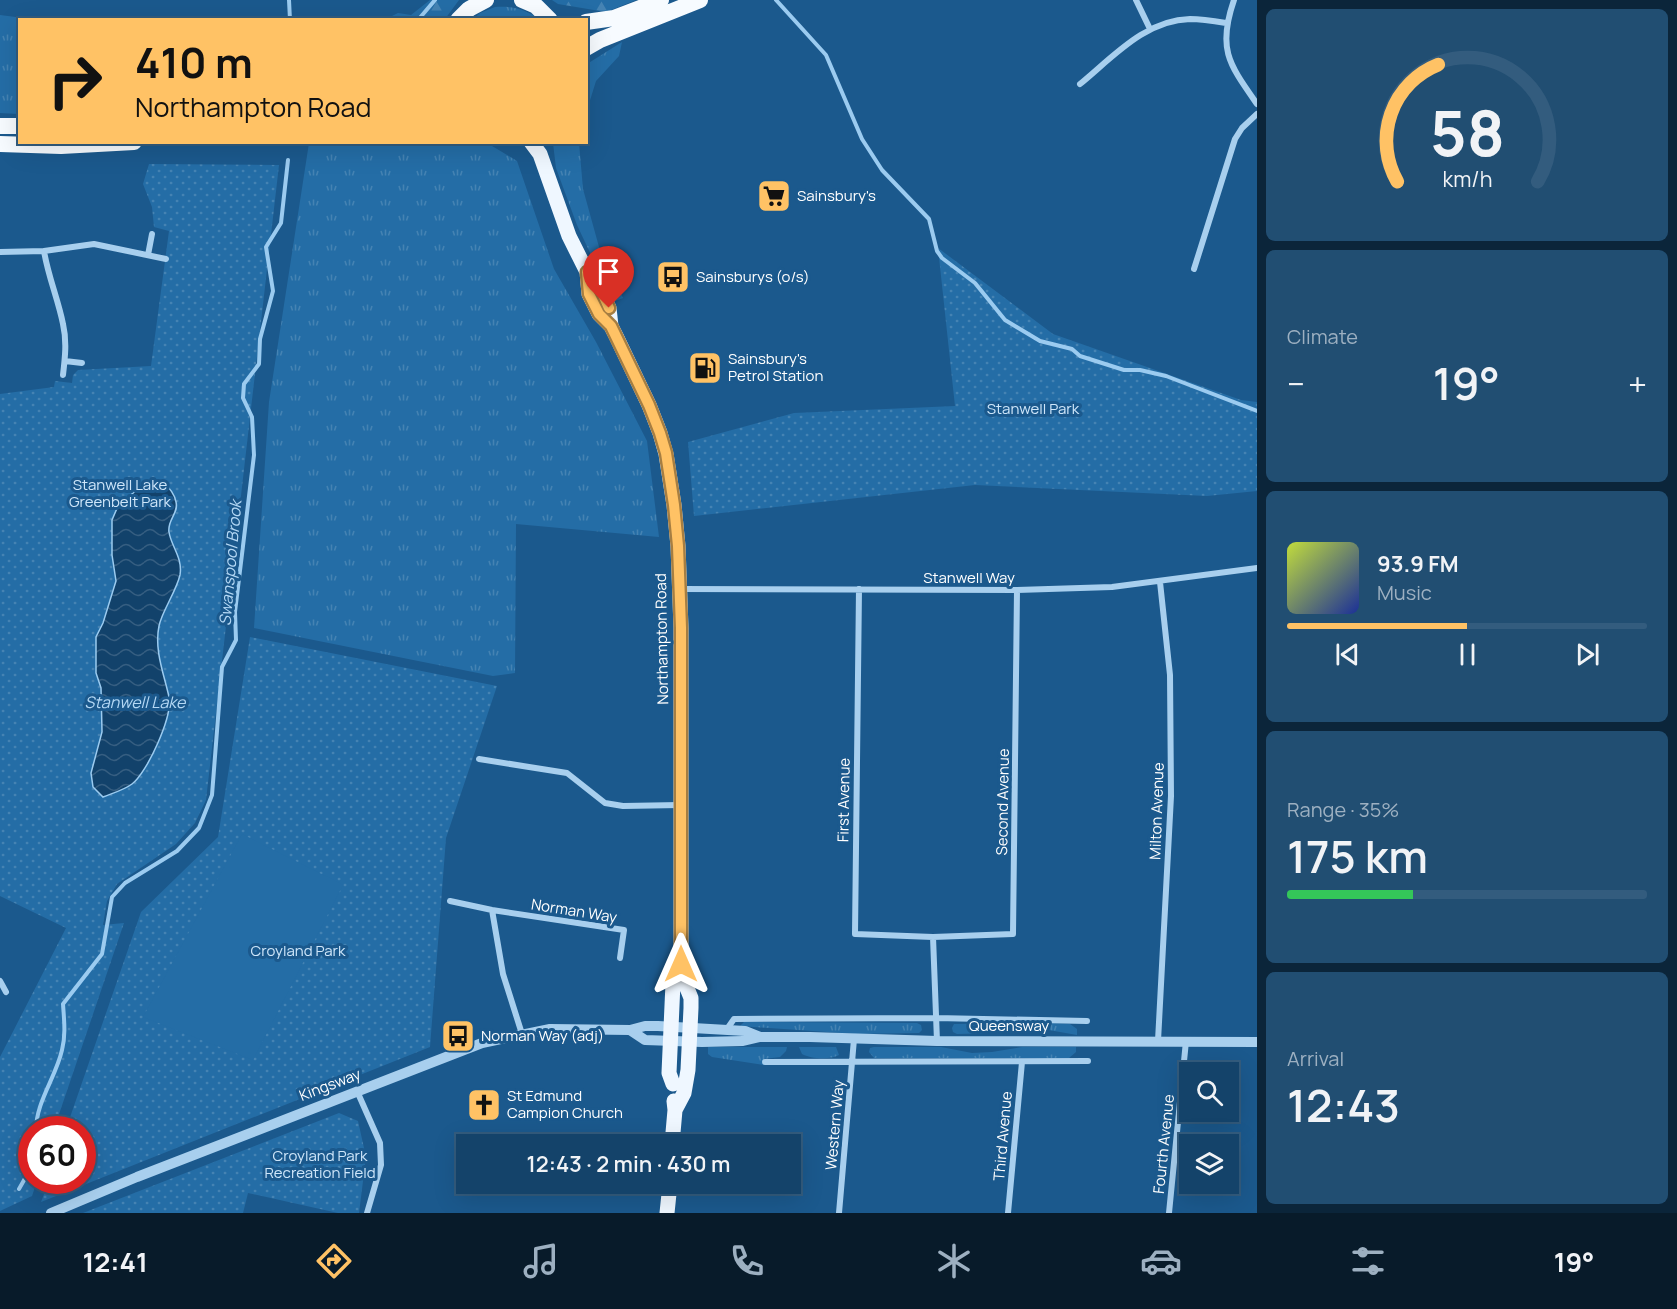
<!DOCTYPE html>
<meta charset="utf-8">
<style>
:root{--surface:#14436a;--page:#214e72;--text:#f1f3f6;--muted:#9db0c1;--line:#335c7e;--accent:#ffc265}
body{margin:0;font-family:Manrope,sans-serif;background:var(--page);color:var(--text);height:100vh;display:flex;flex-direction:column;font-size:22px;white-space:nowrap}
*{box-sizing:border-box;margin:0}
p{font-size:20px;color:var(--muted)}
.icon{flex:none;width:33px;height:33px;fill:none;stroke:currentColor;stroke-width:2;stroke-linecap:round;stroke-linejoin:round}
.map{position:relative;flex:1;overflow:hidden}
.drawer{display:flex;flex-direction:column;gap:9px;padding:9px;background:#0b253a;width:420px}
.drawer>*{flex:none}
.top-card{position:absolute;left:18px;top:18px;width:570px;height:126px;border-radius:0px;box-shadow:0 6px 24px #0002,0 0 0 2px var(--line);background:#ffc265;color:#111;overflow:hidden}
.tools{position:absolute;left:1179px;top:1062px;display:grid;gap:12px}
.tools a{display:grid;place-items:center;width:60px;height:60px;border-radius:0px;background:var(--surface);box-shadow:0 6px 24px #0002,0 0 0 2px var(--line);font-size:30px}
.speed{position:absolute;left:18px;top:1116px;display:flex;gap:12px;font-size:30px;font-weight:700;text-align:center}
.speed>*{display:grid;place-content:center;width:78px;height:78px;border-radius:50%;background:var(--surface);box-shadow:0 6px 24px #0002,0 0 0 2px var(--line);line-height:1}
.speed .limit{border:9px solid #d22;background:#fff;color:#111}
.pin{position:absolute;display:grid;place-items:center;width:51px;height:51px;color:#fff;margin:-62px -26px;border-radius:50% 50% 50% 0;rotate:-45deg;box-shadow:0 0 6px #0007}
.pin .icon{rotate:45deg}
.me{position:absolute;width:66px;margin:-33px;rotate:0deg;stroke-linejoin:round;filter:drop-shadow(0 0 4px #0008)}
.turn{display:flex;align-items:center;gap:21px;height:126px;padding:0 18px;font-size:27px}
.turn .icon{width:78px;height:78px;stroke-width:2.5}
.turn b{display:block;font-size:42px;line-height:51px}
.big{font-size:45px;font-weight:600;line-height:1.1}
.drawer .tile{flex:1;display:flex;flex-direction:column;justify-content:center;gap:9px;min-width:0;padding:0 21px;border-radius:9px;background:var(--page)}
.drawer .dial{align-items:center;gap:0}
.dial svg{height:156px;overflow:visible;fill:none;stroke:var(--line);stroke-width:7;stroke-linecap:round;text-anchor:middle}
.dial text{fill:var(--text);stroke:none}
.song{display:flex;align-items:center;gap:18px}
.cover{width:72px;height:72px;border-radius:9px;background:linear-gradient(135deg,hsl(70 70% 55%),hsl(230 70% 35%))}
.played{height:6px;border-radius:3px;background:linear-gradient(90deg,var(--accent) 50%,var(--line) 50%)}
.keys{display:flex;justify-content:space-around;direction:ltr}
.heat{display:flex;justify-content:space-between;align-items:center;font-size:33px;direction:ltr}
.charge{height:9px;border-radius:4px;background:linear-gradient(90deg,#34c759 35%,var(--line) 0)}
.trip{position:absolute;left:456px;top:1134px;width:345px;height:60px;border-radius:0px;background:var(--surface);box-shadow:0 6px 24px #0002,0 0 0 2px var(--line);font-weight:600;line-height:60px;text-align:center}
.dock{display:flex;height:96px;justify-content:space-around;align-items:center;background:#081b2a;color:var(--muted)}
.dock .icon{width:42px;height:42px}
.dock .active{color:var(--accent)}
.dock b{font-size:27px;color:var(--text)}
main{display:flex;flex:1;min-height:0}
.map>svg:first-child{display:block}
.grass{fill:url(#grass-tufts)}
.forest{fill:url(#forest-firs)}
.park{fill:url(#park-dots)}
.pitch{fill:#246da6}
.water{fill:url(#water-waves);stroke:#9bcbf0;stroke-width:1.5}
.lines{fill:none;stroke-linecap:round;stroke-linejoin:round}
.stream{stroke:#9bcbf0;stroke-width:4}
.minor{stroke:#a8cfee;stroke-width:6}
.tertiary{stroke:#a8cfee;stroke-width:10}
.primary{stroke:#eff7ff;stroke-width:15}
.trunk{stroke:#f7fbff;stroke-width:16}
.route-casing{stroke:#a67e42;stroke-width:15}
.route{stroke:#ffc265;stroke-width:10}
.labels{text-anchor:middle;stroke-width:6;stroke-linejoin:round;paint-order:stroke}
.poi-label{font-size:15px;fill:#fff;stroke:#1b598d;text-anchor:start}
.park-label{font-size:15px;fill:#cee6fa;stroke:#1b598d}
.street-label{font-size:15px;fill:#fff;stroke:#1b598d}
.water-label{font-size:16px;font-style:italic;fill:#b4d8f5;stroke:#1b598d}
</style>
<main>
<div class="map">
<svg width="1257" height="1213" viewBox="0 0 1257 1213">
<defs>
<pattern id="grass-tufts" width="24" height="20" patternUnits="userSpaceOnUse" patternTransform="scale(1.5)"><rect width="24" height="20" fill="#246da6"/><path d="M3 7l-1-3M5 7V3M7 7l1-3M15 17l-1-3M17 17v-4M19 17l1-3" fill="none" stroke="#4583b3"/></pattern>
<pattern id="forest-firs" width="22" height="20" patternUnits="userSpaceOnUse" patternTransform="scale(1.5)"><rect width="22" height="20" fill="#246da6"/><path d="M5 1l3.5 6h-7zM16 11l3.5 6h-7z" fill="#4583b3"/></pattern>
<pattern id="park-dots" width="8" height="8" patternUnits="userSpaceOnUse" patternTransform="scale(1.5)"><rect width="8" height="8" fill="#246da6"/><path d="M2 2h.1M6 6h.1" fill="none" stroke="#4583b3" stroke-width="1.8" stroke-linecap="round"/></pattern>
<pattern id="water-waves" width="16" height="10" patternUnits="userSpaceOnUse" patternTransform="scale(1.5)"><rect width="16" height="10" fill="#12426b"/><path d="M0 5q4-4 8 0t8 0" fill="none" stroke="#365e81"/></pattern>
</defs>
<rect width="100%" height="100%" fill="#1b598d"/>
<path class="grass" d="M495,7C513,6 524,9 539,19L472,20L480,13Z
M0,15L31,19L20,20L19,114L0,113Z
M622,42L619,56L596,81L587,110V64Z
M309,143H487L517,161L554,269L596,342L647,441L659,537L516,524L515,673L493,676L254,628L269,402Z
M553,143H579L583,189L599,247L623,298L615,301L609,293L577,225L556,168Z
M744,1022L917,1023L921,1025L922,1030L919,1033L856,1034L740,1026Z
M1052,1023L1070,1024L1077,1029V1035L1043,1029H1020L992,1033L957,1034L953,1032L952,1028L954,1024Z
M708,1047H787L786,1051L780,1057L764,1059V1065L712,1057L708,1054Z
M799,1047H836L839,1055C830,1060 811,1059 802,1054Z
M874,1047H941L972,1053L992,1052L1022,1047H1076V1052L1069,1058H874L869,1052L870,1048Z"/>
<path class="forest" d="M430,0H459L445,19H386L398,13L411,15Z
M552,0H636L606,12L558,4Z"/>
<path class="park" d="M149,164L279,165L206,800L195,823L176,844L117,884L107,901L103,925L124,923L54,1129L32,1130V1180L37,1181L32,1196L0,1211V1057L66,928L0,896V394L54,387L55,381L72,383L73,375L78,370L151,366L169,231L154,227L152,207L143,184Z
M938,248L1053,334L1241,400L1257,402V491L1207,496L975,485L694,516L688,442L794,413L955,406Z
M250,637L497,686L446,838L430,1047L41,1202L49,1181L82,1180V1130L66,1129L141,912L218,837Z
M339,1113L358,1121L366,1157L359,1213H338L248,1193L243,1213H83Z"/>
<path class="pitch" d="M242,834L343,885L253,1060L143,1017Z"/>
<path class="water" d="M164,483C169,487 175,495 176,502C179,513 167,520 169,532C171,546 183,558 180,575C176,592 162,611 159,626C154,650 164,674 169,697C173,716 147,773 132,784C124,790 113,793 103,797L93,787L91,773L102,732L101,688L96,673V637L103,623L116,581L112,555V520L118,506L139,488L152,490Z"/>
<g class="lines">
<path class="stream" d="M289,0L290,20
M776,0L826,55L862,139L882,170L929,219L937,251L942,258L975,283L1005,320L1040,341L1072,349L1080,356L1124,370H1140L1166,376L1257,411
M418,20L435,0
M36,1130C36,1102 56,1077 62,1050C66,1035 64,1019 63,1004L102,954L112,897L125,883L177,851L199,828L212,795L222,667L236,640L235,612L254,455L252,417L243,398L244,384L259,364L260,339L273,291L266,247L281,223L288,160
M19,1189L32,1166"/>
<path class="minor" d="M1136,0L1150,29
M1234,0C1217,49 1229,64 1257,104
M1080,84C1113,57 1145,20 1190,19C1202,19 1214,21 1226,23
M44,251C48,276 58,299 63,324C67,341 65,358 63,375
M0,252L44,251L94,244L166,259
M148,255L152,234
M1194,269L1235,139L1242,128L1257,114
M65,361L82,363
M680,589L1017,590L1112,587L1257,568
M859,589L855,934L933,937L1013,934L1017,590
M479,759L567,773L605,803L623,806L680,805
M450,901L492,910L624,930L620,958
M492,910L503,974L522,1034
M933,937L937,1041
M0,981L6,992
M727,1029L734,1019L936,1018L1087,1021
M1158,1041L1171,796L1170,675L1160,582
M765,1062L1088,1061
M357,1091L380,1143L381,1165L367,1213
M839,1213L854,1039
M1008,1213L1022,1062
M1169,1213L1186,1041"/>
<path class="tertiary" d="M630,1030L645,1040L702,1042L743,1041L760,1037H810L937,1041L1257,1042
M51,1213L137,1177L482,1043L550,1029L630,1030L645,1026H658L745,1031L760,1037"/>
<path class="primary" d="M531,142L540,154L569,236L587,272L600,288L609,308L611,326
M587,272L589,294L599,314L611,326L617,338L649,405L660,433L666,454L674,505L678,546L681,628V964L687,981V988L691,998V1008L688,1070L684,1093L675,1110
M673,1084L669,1073L673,983L681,964
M672,1144L675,1110L674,1101
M667,1213L670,1184"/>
<path class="trunk" d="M522,0L536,6L550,20
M458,20L469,9L486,0
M586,22L614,18L661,0
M586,48L600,40L700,0
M0,126H20
M0,144L61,146L134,142"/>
</g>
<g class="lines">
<defs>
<path id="route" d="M609,308L600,288L587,272L589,294L599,314L611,326L649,405L660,433L666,453L674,505L678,546L681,628V964"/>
</defs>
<use href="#route" class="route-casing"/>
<use href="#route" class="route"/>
</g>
<defs>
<symbol id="supermarket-square" viewBox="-11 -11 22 22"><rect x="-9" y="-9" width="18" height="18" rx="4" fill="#ffc265" stroke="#1b598d"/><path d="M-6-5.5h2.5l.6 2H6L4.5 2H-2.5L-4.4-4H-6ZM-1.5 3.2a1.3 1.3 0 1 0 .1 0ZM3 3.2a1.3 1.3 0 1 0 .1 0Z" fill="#111"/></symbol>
<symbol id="bus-square" viewBox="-11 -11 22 22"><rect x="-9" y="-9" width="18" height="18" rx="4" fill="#ffc265" stroke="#1b598d"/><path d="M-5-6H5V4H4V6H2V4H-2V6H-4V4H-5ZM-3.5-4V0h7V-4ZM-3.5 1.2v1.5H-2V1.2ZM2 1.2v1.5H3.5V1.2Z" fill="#111"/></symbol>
<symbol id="fuel-square" viewBox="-11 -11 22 22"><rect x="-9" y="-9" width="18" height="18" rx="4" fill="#ffc265" stroke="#1b598d"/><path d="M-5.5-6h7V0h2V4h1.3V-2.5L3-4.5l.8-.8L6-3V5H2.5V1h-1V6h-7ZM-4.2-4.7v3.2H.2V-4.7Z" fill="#111"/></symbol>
<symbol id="church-square" viewBox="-11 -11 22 22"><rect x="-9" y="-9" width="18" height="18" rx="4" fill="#ffc265" stroke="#1b598d"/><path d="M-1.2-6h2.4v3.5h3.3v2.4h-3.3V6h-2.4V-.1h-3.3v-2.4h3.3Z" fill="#111"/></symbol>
</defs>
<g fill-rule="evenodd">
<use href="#supermarket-square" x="755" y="177" width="38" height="38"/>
<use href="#bus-square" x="654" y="258" width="38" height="38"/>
<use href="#fuel-square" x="686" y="349" width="38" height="38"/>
<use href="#bus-square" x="439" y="1017" width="38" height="38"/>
<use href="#church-square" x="465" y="1086" width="38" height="38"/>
</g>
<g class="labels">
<g class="poi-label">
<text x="797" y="201">Sainsbury's</text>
<text x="696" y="282">Sainsburys (o/s)</text>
<text x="728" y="364">Sainsbury's<tspan x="728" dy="17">Petrol Station</tspan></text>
<text x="481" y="1041">Norman Way (adj)</text>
<text x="507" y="1101">St Edmund<tspan x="507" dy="17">Campion Church</tspan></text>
</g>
<g class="park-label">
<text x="1033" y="414">Stanwell Park</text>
<text x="120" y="490">Stanwell Lake<tspan x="120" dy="17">Greenbelt Park</tspan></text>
<text x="298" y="956">Croyland Park</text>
<text x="320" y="1161">Croyland Park<tspan x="320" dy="17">Recreation Field</tspan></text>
</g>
<g class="street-label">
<text x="969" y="583">Stanwell Way</text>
<text transform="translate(662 639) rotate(-91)" y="5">Northampton Road</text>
<text transform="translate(844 800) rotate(-89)" y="5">First Avenue</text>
<text transform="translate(1003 802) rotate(-89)" y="5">Second Avenue</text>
<text transform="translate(1157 811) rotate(-88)" y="5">Milton Avenue</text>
<text transform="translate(574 911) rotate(9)" y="5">Norman Way</text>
<text x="1009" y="1031">Queensway</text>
<text transform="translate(330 1085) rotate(-21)" y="5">Kingsway</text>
<text transform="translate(835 1125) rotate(-85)" y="5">Western Way</text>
<text transform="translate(1003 1136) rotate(-85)" y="5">Third Avenue</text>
<text transform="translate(1164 1144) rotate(-84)" y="5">Fourth Avenue</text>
</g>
<g class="water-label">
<text transform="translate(230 563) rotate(-85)" y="6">Swanspool Brook</text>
<text x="135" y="708">Stanwell Lake</text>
</g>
</g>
</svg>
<div class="tools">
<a><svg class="icon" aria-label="search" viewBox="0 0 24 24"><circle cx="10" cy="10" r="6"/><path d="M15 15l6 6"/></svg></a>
<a><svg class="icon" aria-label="layers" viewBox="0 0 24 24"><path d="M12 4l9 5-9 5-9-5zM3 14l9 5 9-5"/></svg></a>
</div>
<div class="speed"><div class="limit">60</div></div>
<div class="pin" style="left:609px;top:308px;background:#d93025"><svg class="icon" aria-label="arrive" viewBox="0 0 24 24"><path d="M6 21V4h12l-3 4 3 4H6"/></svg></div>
<svg class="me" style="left:681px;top:964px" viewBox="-20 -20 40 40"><path d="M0-17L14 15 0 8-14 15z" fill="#ffc265" stroke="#fff" stroke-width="4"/></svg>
<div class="trip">12:43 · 2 min · 430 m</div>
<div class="top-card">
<div class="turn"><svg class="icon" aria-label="right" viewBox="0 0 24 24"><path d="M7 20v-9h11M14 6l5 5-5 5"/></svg><div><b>410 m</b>Northampton Road</div></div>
</div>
</div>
<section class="drawer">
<div class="tile dial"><svg viewBox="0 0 100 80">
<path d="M14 69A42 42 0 1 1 86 69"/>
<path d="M14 69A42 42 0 0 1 35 9" stroke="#ffc265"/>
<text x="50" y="56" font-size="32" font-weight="700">58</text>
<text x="50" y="72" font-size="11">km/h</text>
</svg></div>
<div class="tile"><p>Climate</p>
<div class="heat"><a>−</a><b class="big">19°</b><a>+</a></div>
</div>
<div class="tile">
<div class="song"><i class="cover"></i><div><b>93.9 FM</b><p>Music</p></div></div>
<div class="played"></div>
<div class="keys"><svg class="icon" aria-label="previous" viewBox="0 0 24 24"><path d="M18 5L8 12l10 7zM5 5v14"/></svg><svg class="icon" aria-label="pause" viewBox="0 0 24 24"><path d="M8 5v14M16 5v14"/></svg><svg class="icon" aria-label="next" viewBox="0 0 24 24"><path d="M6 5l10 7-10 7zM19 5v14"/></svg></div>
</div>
<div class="tile"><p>Range · 35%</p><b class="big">175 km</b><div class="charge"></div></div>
<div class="tile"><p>Arrival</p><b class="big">12:43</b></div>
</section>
</main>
<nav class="dock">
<b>12:41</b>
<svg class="icon active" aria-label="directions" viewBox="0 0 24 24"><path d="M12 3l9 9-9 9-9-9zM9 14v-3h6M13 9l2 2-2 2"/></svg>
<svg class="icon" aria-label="music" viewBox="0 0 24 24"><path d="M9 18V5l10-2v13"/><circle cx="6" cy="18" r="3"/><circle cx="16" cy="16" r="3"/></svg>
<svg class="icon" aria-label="phone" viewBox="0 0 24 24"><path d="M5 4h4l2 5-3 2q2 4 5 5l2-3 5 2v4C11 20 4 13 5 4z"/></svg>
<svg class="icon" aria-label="climate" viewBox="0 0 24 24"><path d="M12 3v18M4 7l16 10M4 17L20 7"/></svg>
<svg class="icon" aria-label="car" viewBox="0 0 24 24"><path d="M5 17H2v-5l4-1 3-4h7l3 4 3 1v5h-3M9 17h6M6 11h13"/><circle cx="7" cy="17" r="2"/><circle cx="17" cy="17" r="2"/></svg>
<svg class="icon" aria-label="filters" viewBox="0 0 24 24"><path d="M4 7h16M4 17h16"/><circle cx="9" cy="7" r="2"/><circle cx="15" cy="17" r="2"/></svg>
<b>19°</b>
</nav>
